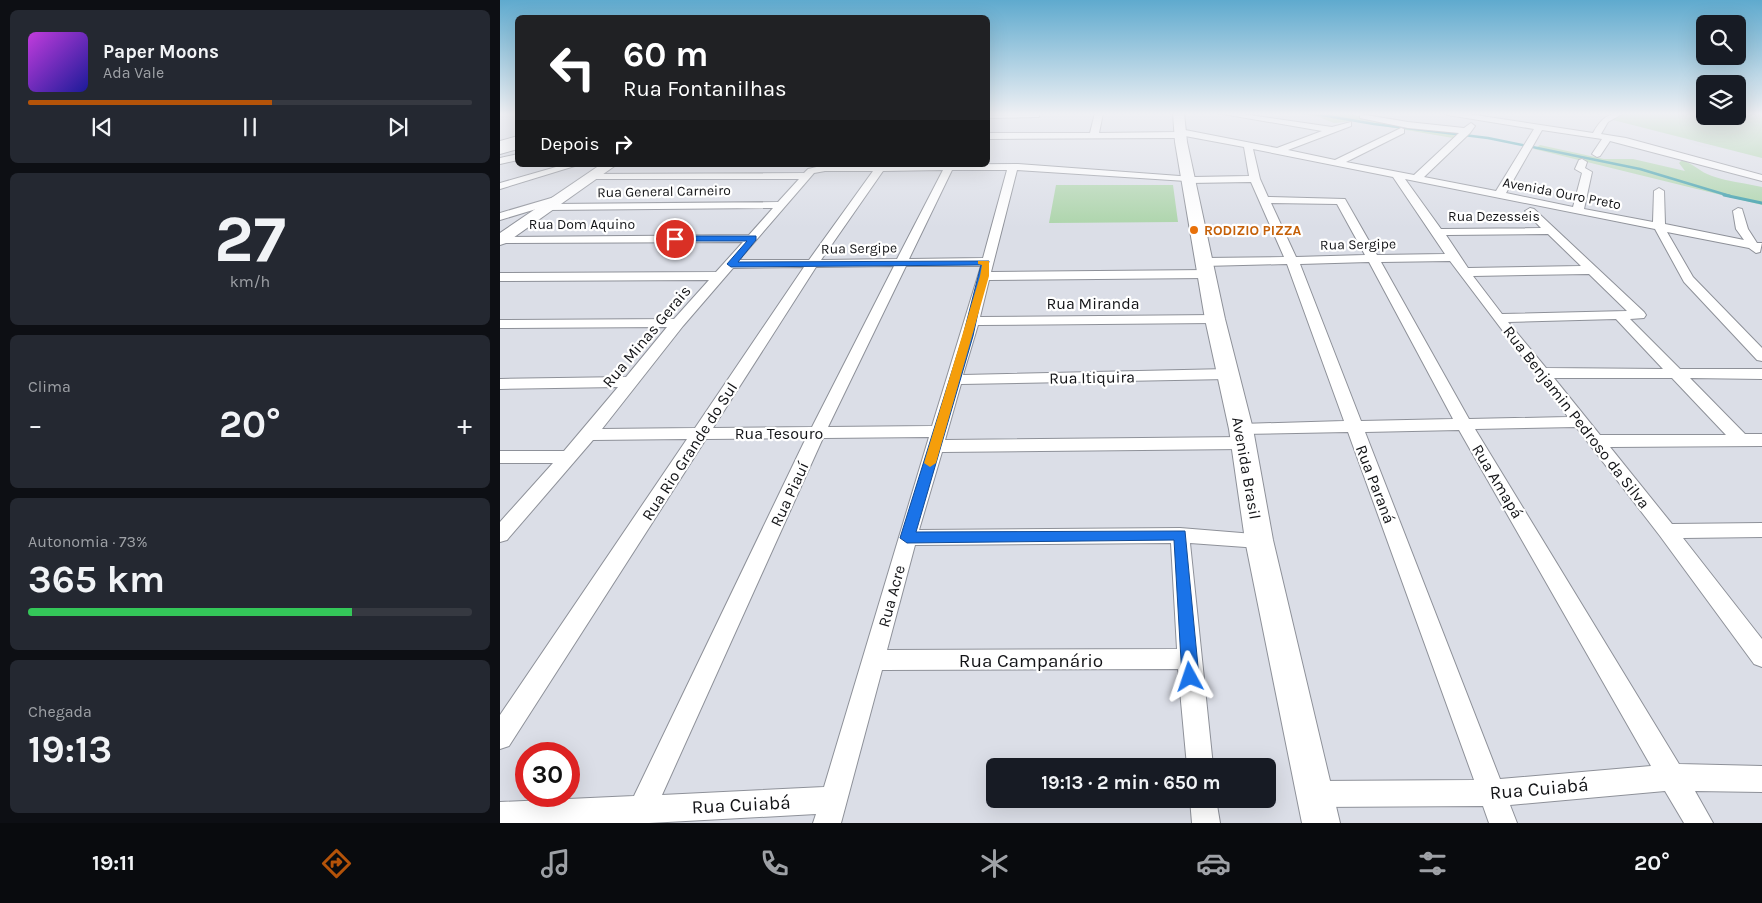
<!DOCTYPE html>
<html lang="pt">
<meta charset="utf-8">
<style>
:root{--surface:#171b24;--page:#242831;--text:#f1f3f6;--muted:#9ea1a6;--line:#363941;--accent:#b45309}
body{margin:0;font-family:Karla,sans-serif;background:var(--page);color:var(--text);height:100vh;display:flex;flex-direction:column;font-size:19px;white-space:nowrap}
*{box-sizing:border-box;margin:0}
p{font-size:16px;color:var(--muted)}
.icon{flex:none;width:28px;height:28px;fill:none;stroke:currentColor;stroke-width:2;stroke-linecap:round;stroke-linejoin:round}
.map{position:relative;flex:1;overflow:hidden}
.panel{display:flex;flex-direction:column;gap:10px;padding:10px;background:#0d0f14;width:500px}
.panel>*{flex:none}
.banner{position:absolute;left:15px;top:15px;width:475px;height:152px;border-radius:8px;box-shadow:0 5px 20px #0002;background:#202124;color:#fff;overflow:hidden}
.controls{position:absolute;left:1196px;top:15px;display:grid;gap:10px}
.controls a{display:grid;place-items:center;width:50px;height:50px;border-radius:8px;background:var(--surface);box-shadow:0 5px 20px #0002;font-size:25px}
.speed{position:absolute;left:15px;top:742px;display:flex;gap:10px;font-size:25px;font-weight:700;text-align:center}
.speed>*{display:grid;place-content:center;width:65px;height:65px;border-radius:50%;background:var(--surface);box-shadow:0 5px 20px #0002;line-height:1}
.speed .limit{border:8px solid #d22;background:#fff;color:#111}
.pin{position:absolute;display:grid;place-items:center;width:42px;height:42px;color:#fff;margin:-21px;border:2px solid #fff;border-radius:50%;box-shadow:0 1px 5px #0007}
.me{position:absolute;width:55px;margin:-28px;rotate:355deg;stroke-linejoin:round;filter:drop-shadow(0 0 4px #0008)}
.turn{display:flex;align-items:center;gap:18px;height:105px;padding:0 25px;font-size:22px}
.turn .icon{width:65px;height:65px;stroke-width:2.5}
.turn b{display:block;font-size:35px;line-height:42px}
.then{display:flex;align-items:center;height:48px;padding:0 25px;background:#0003;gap:10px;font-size:19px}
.big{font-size:38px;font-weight:700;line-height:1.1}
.panel .widget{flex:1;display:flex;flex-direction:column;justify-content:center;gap:8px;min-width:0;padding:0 18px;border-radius:8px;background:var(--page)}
.panel .dial{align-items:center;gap:0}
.dial b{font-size:65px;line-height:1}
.song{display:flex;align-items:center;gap:15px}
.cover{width:60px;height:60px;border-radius:8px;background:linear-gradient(135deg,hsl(290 70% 55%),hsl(240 70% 35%))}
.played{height:5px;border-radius:2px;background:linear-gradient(90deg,var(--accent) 55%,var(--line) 55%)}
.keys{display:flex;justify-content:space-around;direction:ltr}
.heat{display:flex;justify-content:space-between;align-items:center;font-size:28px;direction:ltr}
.charge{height:8px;border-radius:4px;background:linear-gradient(90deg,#34c759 73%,var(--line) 0)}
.trip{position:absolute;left:486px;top:758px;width:290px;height:50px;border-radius:8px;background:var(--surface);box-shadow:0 5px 20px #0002;font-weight:700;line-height:50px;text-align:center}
.tab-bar{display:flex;height:80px;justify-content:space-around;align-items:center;background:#090b0e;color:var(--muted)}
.tab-bar .icon{width:35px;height:35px}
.tab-bar .current{color:var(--accent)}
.tab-bar b{font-size:22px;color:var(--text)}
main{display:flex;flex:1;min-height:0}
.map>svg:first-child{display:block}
.green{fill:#acd4aa}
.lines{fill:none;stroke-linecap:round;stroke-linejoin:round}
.stream-far1{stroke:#339aa7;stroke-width:2.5}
.stream{stroke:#339aa7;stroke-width:3}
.street-casing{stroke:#8e9199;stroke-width:2}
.secondary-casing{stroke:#8e9199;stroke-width:2}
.street{fill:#fff;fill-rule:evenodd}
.secondary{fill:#fff;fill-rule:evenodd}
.route{fill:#1a73e8;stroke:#114b97}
.slow{fill:#f59e0b}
.food-dot{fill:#e8710a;stroke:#fff;stroke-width:2}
.labels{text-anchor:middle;stroke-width:4.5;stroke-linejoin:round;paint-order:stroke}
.far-street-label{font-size:14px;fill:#131417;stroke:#fff}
.far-food-label{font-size:14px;font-weight:bold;fill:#c56008;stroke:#fff;text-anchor:start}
.street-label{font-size:16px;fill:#131417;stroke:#fff}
.near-street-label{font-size:19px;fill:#131417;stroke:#fff}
</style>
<main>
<section class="panel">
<div class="widget">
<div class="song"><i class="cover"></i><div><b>Paper Moons</b><p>Ada Vale</p></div></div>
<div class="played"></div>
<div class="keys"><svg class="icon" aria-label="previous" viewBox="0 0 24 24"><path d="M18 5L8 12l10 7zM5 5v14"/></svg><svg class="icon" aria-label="pause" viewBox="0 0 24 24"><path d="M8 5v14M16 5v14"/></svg><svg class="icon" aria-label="next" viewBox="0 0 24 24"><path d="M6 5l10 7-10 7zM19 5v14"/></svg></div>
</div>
<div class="widget dial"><b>27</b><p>km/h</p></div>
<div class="widget"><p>Clima</p>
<div class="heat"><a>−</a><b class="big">20°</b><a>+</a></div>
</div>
<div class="widget"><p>Autonomia · 73%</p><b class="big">365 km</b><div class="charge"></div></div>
<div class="widget"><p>Chegada</p><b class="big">19:13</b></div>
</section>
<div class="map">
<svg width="1262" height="823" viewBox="0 0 1262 823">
<rect width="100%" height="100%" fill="#dbdee7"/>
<path class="green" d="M794,113H847L865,118L958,131L953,138L854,121L834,123L819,117Z
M1126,113H1205V116H1238V113H1262V158L1109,119Z
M1040,145L1104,159H1133L1185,171L1179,163L1182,160C1194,164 1200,172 1212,176C1229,182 1245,183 1262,187V205L1034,149Z
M556,185H673L678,222L549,223Z"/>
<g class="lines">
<path class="stream-far1" d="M810,113L874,124L988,138L1140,169L1230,196"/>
<path class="stream" d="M1224,195L1262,203"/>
<defs>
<path id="street" d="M539,113V117H536L488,118V114Z
M595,113H603L599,133L676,132L680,129L777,148L822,131L717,113H735L832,127L851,122V126L788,150L835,160L901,128L904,129V133L846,162L914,175L959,133L908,128L860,118V114L908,122L964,128L971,123L975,126L970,133L924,177L996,191L1034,129L948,115L944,113H962L1093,133C1101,119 1107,113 1124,113L1108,122L1101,134L1126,138L1262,175V181L1110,141L1100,156L1097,157L1092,154L1102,139L1042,130L1006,193L1073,207L1082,173L1075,169L1079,160L1082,159L1087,162L1085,168L1092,172L1084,209L1153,222L1154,191L1159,188L1164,191L1165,224L1244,240L1236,229L1233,211L1238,208L1242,209L1248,229L1257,243H1262L1260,252L1256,253L1249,248L1167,232L1193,277L1262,348V361L1257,360L1184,282L1155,229L905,179L941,229L1041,228L1025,211L1030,208L1034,209L1144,312L1146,315L1144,318L1130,319L1180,369H1262V379L1190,378L1245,434H1262V446L1110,447L1172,524L1262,523V537L1183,538L1262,639V667L1254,664L1160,536L1076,427L975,429L1179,764L1262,766V792L1195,791L1213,823H1184L1165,791L1010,805L1017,823H989L983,806L816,807L807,803L803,794L807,785L816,781L974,780L848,432L741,434L735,433L733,429L735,425L741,424L844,421L787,264L704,266L698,262L704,258L784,257L751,182L690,183L686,181L517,170L491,272L707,270L713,274L707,278L489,280L480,317L715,315L722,319L715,323L478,325L463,375L728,369L736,374L728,379L461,384L445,440L743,437L749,439L752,443L749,447L743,449L442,452L419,530L680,528L766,535L769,540L766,545L759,548L690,543L713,766H687L678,669L382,670L341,823H313L316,814L149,823H0V802L134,796L306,438L206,439L9,746L0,749V715L187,439L93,440L7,540L0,542V522L53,463H0V451H64L118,387L0,389V379L126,377L167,327L0,328V320L174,319L209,280L0,281V273L216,272L243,242L0,243V237L249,235L273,208L48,210L43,207L0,220V213L58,196L63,199L54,204L278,202L299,179H88V175L91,174L304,173L308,169L325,165L518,164L693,177L749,176L744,147L685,136L681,138L488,139V133H590ZM753,149L893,177L945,254L877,255L845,199L768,197L760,179ZM443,170L397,259L321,260L383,171ZM452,170H507L483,258L409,259ZM325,171H373L309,260H239L314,173ZM771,203L837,204L865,255L796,257ZM1048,234L1081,266L968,268L946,235ZM950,261L1068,417L969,419L881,262ZM869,262L953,419L861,421L800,264ZM394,266L312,427L213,428L316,267ZM406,266H481L432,426L328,427ZM304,267L195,428L102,429L183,326L233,268ZM1089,274L1127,311L1002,314L973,276ZM1116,319L1163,369L1046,368L1008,322ZM1054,378H1172L1226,435H1100ZM959,430L1151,766L1000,779L865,432ZM429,437L324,787L162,795L323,438ZM671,543L677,649L387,650L415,545Z
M18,136V142L0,147V141Z
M18,154V160L0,164V158Z
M63,165H78L0,189V183Z
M690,799H716L720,823H692Z"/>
<path id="secondary" d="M673,113H684L687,142L725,319L753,429L773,540L840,823H802L745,540L729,429L705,319L675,142Z
M18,141V149L0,154V146Z
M100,165H116L6,243L0,245V233Z"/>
</defs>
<use href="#street" class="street-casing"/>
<use href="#secondary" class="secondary-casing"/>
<use href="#street" class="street"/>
<use href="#secondary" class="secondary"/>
</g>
<linearGradient id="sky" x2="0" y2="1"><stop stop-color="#5faace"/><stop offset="0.5" stop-color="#eff0f4"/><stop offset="1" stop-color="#eff0f4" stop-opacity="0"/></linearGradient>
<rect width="1262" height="228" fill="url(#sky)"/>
<path class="route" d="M256,236V240L238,262L489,261L473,336L416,532L685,531L699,677L696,682L690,684L685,682L682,677L674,540L407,543L400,538L463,336L481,265L231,267L227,264L247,241H175L171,239L175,236Z"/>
<path class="slow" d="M478,261H489V276L436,463L430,467L424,463L480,276L482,265L478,264Z"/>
<circle class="food-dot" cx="694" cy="230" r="5"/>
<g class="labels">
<g class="far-street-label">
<text transform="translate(164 191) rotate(-1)" y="5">Rua General Carneiro</text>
<text transform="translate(1062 193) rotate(11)" y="5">Avenida Ouro Preto</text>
<text x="994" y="221">Rua Dezesseis</text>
<text x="82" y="229">Rua Dom Aquino</text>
<text transform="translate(858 244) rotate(-1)" y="5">Rua Sergipe</text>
<text transform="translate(359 248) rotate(-1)" y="5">Rua Sergipe</text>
</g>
<g class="far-food-label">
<text x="704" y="235">RODIZIO PIZZA</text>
</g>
<g class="street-label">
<text x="593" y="309">Rua Miranda</text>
<text transform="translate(146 336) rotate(-50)" y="6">Rua Minas Gerais</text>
<text transform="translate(592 377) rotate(-1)" y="6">Rua Itiquira</text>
<text transform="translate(1077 417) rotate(52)" y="6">Rua Benjamin Pedroso da Silva</text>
<text x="279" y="439">Rua Tesouro</text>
<text transform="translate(189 451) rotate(-57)" y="6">Rua Rio Grande do Sul</text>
<text transform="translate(747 468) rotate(80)" y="6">Avenida Brasil</text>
<text transform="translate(998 481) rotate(59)" y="6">Rua Amapá</text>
<text transform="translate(876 484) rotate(69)" y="6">Rua Paraná</text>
<text transform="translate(289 494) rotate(-65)" y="6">Rua Piauí</text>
<text transform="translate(391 596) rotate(-75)" y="6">Rua Acre</text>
</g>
<g class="near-street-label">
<text x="531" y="667">Rua Campanário</text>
<text transform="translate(1039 788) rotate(-5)" y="7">Rua Cuiabá</text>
<text transform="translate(241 804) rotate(-3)" y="7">Rua Cuiabá</text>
</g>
</g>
</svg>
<div class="controls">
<a><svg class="icon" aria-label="search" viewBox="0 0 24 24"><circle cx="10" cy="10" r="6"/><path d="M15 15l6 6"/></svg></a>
<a><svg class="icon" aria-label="layers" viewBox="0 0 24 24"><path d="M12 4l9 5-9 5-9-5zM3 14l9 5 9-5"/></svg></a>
</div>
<div class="speed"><div class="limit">30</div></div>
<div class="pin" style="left:175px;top:239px;background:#d93025"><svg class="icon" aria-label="arrive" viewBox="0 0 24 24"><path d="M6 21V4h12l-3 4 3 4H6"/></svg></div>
<svg class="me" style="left:690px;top:677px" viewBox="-20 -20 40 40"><path d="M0-17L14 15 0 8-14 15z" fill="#1a73e8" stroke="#fff" stroke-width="4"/></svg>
<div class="trip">19:13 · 2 min · 650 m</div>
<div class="banner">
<div class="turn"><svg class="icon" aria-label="left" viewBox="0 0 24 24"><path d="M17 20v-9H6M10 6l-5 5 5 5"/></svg><div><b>60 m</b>Rua Fontanilhas</div></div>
<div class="then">Depois<svg class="icon" aria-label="right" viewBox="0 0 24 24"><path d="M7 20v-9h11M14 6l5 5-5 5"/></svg></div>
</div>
</div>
</main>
<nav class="tab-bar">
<b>19:11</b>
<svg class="icon current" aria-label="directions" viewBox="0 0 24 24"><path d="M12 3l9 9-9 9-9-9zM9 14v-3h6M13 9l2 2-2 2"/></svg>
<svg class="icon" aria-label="music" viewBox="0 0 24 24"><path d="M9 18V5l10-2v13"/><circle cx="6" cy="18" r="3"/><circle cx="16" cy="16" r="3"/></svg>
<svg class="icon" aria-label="phone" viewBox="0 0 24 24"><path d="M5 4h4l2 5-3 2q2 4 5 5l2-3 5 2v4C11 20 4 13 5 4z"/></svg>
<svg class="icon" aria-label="climate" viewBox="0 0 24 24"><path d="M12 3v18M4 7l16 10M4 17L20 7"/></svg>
<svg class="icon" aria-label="car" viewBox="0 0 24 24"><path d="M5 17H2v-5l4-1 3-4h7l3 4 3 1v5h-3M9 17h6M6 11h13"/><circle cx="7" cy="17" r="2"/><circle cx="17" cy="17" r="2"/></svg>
<svg class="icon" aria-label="filters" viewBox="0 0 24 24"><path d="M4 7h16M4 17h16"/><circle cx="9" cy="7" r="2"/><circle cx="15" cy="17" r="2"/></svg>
<b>20°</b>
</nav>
